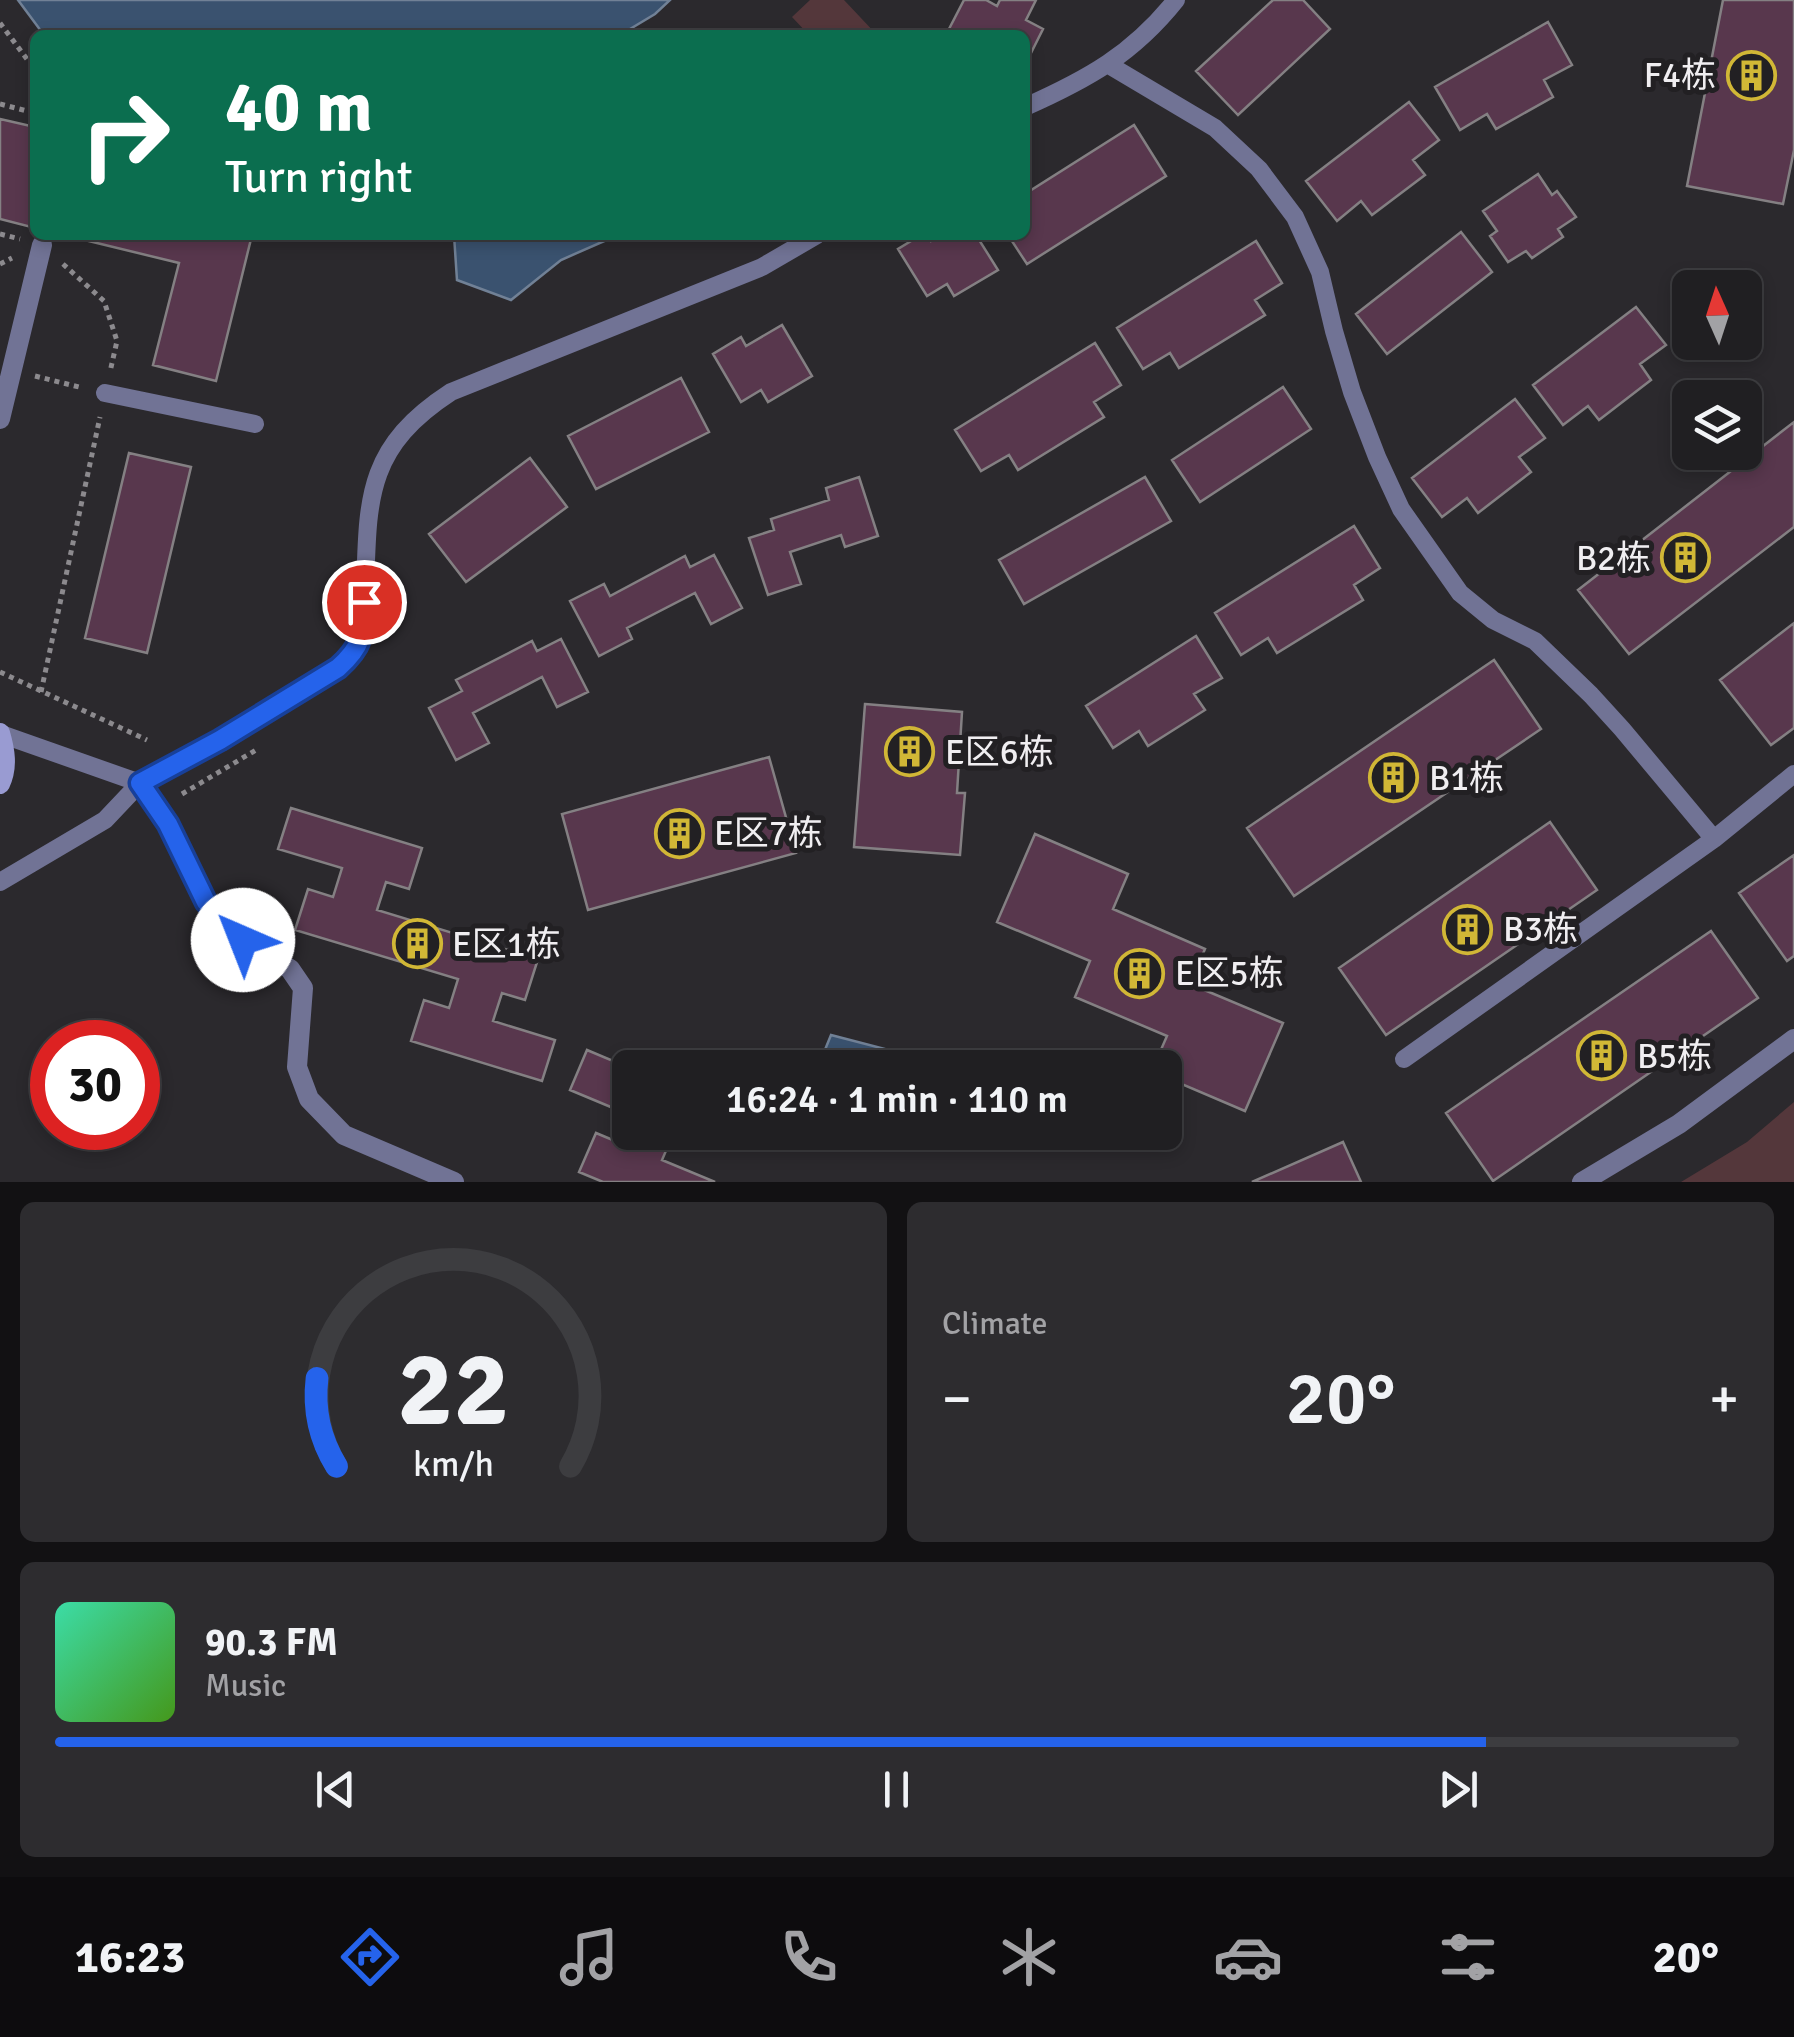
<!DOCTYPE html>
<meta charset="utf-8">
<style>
:root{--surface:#201f22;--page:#2d2c2f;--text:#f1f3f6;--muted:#a2a2a5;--line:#3d3d40;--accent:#2563eb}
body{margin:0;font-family:Signika,"Noto Sans SC",sans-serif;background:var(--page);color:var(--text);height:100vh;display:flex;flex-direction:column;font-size:38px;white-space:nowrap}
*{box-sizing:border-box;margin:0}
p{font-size:32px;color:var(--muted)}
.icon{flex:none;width:55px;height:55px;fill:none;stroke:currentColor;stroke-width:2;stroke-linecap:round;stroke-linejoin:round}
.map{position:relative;height:1182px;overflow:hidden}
.sheet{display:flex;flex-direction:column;gap:20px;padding:20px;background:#121113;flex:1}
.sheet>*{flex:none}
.guide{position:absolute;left:30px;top:30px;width:1000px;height:210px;border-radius:15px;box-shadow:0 5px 15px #0003,0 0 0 2px var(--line);background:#0b6e4f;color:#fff;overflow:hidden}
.needle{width:65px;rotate:357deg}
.controls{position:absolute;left:1672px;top:270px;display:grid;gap:20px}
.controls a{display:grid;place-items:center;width:90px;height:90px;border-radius:15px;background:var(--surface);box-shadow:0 5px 15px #0003,0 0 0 2px var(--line);font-size:50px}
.speed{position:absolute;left:30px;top:1020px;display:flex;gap:20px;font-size:50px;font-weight:700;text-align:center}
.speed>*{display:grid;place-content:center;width:130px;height:130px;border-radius:50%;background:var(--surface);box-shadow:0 5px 15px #0003,0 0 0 2px var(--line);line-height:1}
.speed .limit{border:15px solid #d22;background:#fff;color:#111}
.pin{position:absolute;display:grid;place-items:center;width:85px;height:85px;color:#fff;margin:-42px;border:5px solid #fff;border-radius:50%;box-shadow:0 2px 10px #0007}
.me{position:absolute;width:110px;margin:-55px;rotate:316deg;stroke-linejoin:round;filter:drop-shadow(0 0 8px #0008)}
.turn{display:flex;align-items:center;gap:35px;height:210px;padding:0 30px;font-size:45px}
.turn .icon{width:130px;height:130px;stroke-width:2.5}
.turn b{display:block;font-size:70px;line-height:85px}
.big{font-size:75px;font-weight:600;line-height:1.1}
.sheet .widget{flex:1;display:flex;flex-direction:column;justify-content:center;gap:15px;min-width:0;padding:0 35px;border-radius:15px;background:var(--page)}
.sheet .dial{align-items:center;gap:0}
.dial svg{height:260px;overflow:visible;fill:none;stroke:var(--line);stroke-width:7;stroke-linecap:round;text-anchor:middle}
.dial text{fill:var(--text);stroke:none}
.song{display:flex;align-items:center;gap:30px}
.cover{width:120px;height:120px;border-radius:15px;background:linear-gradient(135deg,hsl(160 70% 55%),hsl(100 70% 35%))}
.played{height:10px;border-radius:5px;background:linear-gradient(90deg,var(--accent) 85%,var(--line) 85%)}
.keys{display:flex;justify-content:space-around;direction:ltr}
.heat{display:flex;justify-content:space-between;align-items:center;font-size:55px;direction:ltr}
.sheet .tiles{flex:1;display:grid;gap:20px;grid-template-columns:1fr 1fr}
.widget:last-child{grid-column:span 2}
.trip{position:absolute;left:612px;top:1050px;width:570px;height:100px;border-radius:15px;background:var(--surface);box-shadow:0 5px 15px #0003,0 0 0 2px var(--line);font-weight:600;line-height:100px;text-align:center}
.tab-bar{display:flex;height:160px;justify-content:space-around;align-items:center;background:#0d0c0e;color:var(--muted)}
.tab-bar .icon{width:70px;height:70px}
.tab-bar .selected{color:var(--accent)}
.tab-bar b{font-size:45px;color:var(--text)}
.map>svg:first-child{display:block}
.green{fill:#54373b}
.water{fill:#3a526f;stroke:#718196;stroke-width:2.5}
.building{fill:#58374d;stroke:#848083;stroke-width:2.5}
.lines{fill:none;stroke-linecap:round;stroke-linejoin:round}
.path{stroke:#8c8a8e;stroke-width:5;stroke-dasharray:5 5;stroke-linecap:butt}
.lane{stroke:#717395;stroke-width:18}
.street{stroke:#717395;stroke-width:20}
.secondary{stroke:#999bd2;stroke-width:20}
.route-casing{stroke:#184099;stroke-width:25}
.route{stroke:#2563eb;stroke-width:18}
.labels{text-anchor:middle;stroke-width:10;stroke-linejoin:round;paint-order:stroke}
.poi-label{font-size:35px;fill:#f0eef1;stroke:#222023;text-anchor:start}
</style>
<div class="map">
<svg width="1794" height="1182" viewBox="0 0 1794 1182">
<rect width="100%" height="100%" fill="#2b292d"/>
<path class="green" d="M810,0H844L877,35H809L792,17Z
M1794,1102V1182H1681L1747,1142Z"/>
<path class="water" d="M18,0H670L655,14L620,35H44Z
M454,235H618L561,260L511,300L457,280Z
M831,1035L885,1049L892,1067H818Z"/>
<path class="building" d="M964,0H986L997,6L1000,0H1036L1026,20L1043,29L1025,65V35H959L949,29Z
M1273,0H1303L1330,29L1238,115L1196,71Z
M1723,0H1794V150L1783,204L1687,186Z
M1548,22L1572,65L1544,80L1553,97L1496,129L1487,114L1460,130L1435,87Z
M1409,102L1439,140L1413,160L1425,175L1372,215L1361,201L1337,221L1306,181Z
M0,119L35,127V228L0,219Z
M1134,125L1166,176L1027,264L1008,235H1025V194Z
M1538,174L1552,195L1557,191L1576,217L1558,229L1563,237L1532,258L1526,251L1508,262L1490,236L1497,231L1483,211Z
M1461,232L1492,272L1387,354L1356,314Z
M64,235H252L216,381L153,365L179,263Z
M921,235H928L931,241L941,235H976L998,270L954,296L947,284L927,296L898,249Z
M1256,241L1282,283L1255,300L1265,315L1179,368L1170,353L1143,369L1117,328Z
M1636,307L1666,345L1640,364L1651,380L1599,420L1588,406L1563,425L1533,385Z
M782,325L812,376L768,402L761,390L741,402L713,354L741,337L746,346Z
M1095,343L1121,385L1094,402L1104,417L1018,470L1009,455L981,471L955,430Z
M681,378L709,432L596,489L568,436Z
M1283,387L1311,429L1200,502L1172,460Z
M1515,399L1545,438L1519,457L1531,472L1478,513L1467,498L1442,517L1412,478Z
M1794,422V527L1629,654L1578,590Z
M129,453L191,467L147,653L85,638Z
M530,458L567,507L466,582L429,534Z
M859,477L878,536L845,547L841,535L790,552L801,584L768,595L749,538L774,530L771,519L829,500L826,488Z
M1145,477L1171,521L1024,604L999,560Z
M1354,526L1380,568L1354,585L1363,600L1277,653L1268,638L1241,655L1215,613Z
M714,555L742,608L711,624L695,593L627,628L632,639L599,656L570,601L604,584L610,596L685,556L690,567Z
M1794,623V728L1771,745L1720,680Z
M1196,636L1222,678L1194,694L1205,710L1148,746L1139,731L1113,748L1086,706Z
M561,639L588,692L557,707L542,677L473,713L489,743L456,760L429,708L462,691L456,680L532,641L537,651Z
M1494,660L1541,729L1294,896L1247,828Z
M865,704L962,712L957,793H965L960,855L854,847Z
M769,757L796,853L588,910L562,814Z
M291,808L422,848L409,889L386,882L377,910L538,959L525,1000L502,993L493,1021L555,1040L542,1081L411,1041L424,1000L449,1008L458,979L295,930L308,889L333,897L342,868L278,849Z
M1550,822L1597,890L1386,1035L1339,968Z
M1035,834L1128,874L1113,909L1205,949L1190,984L1283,1023L1245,1111L1165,1077V1068H1153L1167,1036L1075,997L1090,961L997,922Z
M1794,855V956L1787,961L1739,893Z
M1711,931L1758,998L1493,1181L1446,1113Z
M587,1050L630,1068V1115L570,1090Z
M630,1119V1132H674L662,1160L715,1182H603L579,1172L596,1133L620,1143Z
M1343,1142L1361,1182H1252Z"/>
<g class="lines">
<path class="path" d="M0,23L35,70
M152,35L153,31
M0,104L35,113
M0,234L20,239
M0,264L12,258
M63,264L104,301L117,341L110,372
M35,376L83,388
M0,672L147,740
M41,692L100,417
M182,794L256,750"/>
<path class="lane" d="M1109,65L1215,128L1259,169L1295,217L1320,272L1334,331L1352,392L1377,457L1401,509L1460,593L1493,620L1535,641L1591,695L1622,729L1714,839
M1025,107C1088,79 1133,54 1176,0
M105,393L255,424
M1,734L140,783L220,740L339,668C367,642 364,628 365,592C368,499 365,448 451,392L762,267L817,235
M0,882L105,820L140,783
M1404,1059L1714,839L1794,774"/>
<path class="street" d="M0,419L42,245
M140,783L168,824L206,902L243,940L290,969L303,988L297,1067L309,1099L344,1135L454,1182
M1582,1182L1679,1124L1794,1039"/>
<path class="secondary" d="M0,733C5,750 8,767 0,784"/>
</g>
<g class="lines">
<defs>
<path id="route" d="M243,940L206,902L168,824L140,783L220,740L338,668C363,646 363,634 364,602"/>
</defs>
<use href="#route" class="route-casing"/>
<use href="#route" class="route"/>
</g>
<defs>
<symbol id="building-ring" viewBox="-11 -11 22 22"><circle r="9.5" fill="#222023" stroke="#d1b736" stroke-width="1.5"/><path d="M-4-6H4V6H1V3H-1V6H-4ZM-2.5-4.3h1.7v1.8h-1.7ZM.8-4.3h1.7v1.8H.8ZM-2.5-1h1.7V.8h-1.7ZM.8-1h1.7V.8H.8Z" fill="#d1b736"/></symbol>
</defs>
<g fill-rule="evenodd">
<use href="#building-ring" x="1724" y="48" width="55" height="55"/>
<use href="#building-ring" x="1658" y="530" width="55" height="55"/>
<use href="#building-ring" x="882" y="724" width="55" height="55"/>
<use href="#building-ring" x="1366" y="750" width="55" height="55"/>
<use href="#building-ring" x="652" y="806" width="55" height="55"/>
<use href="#building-ring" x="1440" y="902" width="55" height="55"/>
<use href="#building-ring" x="390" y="916" width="55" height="55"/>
<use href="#building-ring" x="1112" y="946" width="55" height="55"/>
<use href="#building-ring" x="1574" y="1028" width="55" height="55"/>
</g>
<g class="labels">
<g class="poi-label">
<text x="1716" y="87" text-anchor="end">F4栋</text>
<text x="1651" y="570" text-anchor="end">B2栋</text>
<text x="945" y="764">E区6栋</text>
<text x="1429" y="790">B1栋</text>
<text x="714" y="845">E区7栋</text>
<text x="1503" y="941">B3栋</text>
<text x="452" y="956">E区1栋</text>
<text x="1175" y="985">E区5栋</text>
<text x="1637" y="1068">B5栋</text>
</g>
</g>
</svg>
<div class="controls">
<a><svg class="needle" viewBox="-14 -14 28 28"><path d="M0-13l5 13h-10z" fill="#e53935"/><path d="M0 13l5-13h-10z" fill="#a2a2a5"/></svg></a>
<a><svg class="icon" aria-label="layers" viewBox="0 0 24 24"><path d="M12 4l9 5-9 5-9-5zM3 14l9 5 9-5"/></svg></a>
</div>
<div class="speed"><div class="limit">30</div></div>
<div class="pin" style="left:364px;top:602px;background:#d93025"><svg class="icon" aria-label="arrive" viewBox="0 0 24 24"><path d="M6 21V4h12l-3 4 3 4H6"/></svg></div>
<svg class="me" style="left:243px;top:940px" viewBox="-20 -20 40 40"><circle r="19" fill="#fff"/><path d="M0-13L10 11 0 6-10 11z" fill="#2563eb"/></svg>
<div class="trip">16:24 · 1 min · 110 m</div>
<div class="guide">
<div class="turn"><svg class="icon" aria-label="right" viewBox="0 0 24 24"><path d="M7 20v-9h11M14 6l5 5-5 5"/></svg><div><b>40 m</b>Turn right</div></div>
</div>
</div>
<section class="sheet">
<div class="tiles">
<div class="widget dial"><svg viewBox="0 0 100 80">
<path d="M14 69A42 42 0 1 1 86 69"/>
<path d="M14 69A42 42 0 0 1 8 42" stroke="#2563eb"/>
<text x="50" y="56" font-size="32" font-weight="700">22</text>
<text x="50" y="72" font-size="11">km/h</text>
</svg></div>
<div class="widget"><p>Climate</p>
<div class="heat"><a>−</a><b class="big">20°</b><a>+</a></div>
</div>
<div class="widget">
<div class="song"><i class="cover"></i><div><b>90.3 FM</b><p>Music</p></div></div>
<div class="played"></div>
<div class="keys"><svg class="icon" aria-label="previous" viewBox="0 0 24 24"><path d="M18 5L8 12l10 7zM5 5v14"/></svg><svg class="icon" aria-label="pause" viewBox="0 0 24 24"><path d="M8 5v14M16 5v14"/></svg><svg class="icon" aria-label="next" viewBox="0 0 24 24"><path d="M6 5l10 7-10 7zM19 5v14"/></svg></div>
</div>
</div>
</section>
<nav class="tab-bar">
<b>16:23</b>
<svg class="icon selected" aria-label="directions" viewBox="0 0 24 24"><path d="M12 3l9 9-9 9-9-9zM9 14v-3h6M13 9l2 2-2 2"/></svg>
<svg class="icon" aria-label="music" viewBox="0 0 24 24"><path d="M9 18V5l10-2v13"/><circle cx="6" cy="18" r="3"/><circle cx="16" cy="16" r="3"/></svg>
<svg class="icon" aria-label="phone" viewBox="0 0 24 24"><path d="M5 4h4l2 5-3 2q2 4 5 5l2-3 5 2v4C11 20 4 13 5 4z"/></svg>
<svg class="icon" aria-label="climate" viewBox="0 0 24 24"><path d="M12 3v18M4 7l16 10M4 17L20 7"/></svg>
<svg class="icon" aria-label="car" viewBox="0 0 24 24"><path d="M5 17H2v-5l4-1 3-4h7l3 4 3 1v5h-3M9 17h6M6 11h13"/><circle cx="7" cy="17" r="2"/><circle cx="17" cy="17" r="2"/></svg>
<svg class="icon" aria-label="filters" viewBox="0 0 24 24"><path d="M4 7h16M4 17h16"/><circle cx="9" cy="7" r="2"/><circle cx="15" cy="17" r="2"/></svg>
<b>20°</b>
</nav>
